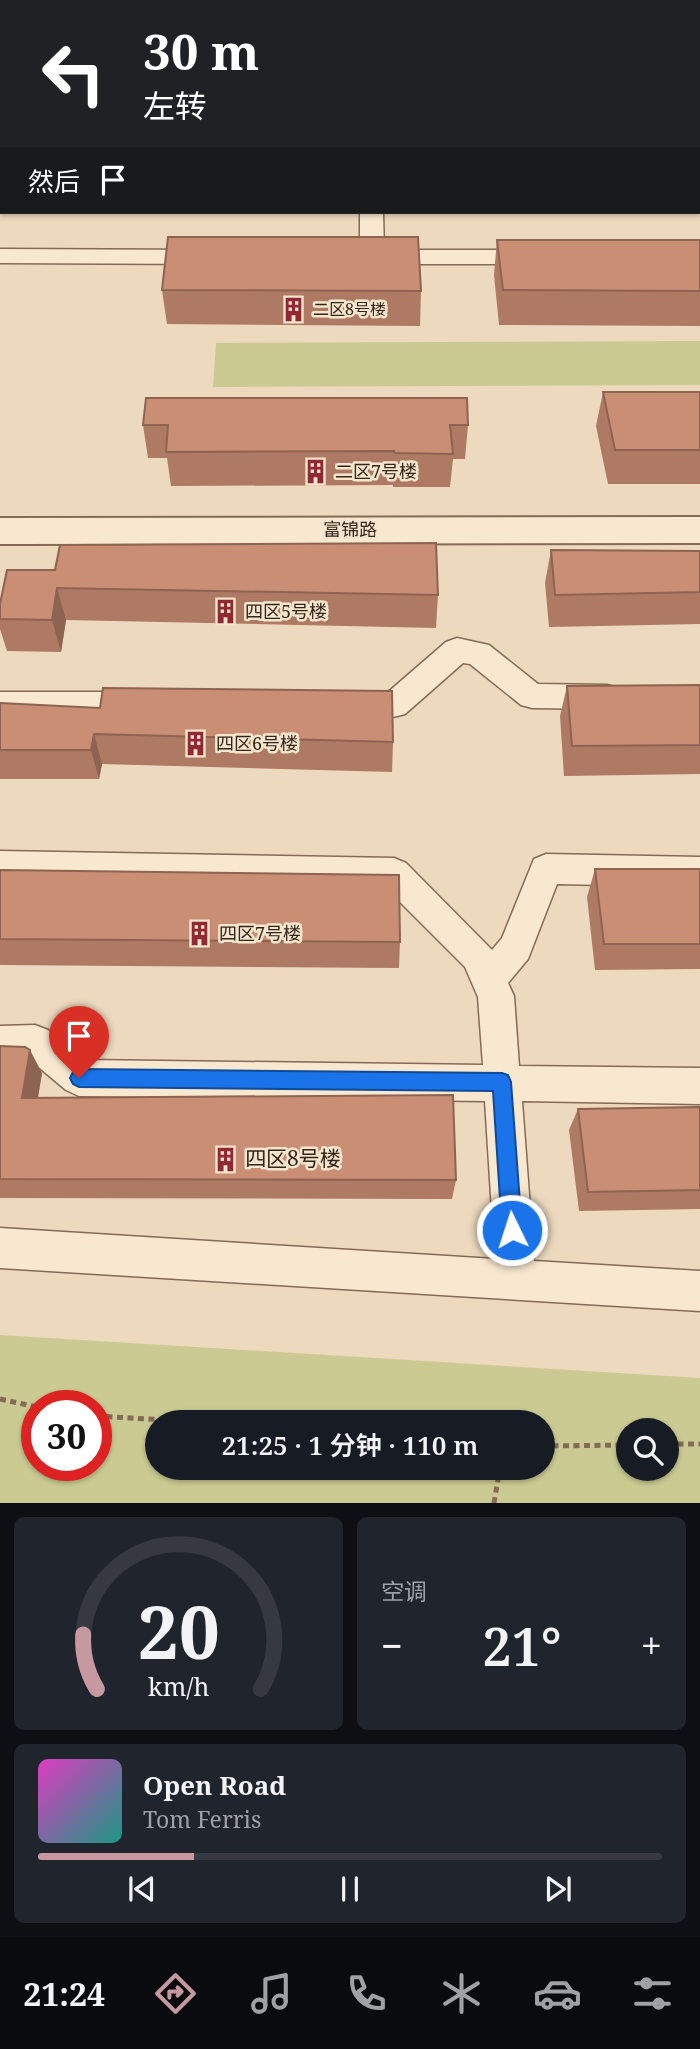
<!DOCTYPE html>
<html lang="zh">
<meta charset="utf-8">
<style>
:root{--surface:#171b24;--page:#20242c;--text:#f1f3f6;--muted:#9ea1a6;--line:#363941;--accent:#c6989f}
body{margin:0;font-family:"Noto Serif","Noto Sans SC",serif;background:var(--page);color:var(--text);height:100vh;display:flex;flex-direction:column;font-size:26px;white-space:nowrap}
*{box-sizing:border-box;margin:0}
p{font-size:23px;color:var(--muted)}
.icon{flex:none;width:38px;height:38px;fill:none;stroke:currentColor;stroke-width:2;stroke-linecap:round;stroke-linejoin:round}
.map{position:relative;height:1503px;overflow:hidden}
.panel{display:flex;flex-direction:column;gap:14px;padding:14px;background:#0d0f14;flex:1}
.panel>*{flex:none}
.top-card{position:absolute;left:0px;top:0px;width:700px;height:214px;box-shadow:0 2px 5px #0004;background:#202124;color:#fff;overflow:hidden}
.tools{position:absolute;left:616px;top:1418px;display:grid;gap:14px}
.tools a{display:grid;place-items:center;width:63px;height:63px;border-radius:50%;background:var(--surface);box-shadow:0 2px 5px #0004;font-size:35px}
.speed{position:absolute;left:21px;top:1390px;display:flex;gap:14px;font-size:35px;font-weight:700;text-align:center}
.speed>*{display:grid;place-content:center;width:91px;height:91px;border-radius:50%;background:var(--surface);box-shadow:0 2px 5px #0004;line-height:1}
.speed .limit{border:10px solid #d22;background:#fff;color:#111}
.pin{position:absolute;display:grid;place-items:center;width:60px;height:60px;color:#fff;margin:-72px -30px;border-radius:50% 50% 50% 0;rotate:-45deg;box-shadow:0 0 7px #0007}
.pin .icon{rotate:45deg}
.me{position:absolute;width:77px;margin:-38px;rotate:356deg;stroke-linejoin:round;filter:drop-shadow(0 0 5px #0008)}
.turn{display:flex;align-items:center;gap:24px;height:147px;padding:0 28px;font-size:32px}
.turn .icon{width:91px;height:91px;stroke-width:2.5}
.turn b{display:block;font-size:49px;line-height:60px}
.then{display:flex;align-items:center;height:66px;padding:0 28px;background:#0003;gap:14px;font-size:26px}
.big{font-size:52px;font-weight:600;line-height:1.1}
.panel .tile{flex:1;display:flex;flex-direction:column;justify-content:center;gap:10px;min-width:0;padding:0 24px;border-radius:10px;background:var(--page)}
.panel .dial{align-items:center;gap:0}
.dial svg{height:182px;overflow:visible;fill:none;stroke:var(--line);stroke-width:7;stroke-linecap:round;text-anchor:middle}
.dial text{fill:var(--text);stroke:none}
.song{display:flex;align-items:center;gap:21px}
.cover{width:84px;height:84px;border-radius:10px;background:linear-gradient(135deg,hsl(310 70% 55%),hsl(170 70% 35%))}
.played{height:7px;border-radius:4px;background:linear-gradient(90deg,var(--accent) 25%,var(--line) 25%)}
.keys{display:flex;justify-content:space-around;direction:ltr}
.heat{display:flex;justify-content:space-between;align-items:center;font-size:38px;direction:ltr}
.panel .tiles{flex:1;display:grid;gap:14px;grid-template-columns:1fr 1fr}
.tile:last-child{grid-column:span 2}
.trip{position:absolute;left:145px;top:1410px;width:410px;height:70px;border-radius:35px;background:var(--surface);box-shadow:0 2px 5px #0004;font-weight:600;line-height:70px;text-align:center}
.tabs{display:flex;height:112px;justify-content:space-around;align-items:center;background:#090b0e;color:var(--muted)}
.tabs .icon{width:49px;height:49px}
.tabs .on{color:var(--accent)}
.tabs b{font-size:32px;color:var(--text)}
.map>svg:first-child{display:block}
.green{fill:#caca92;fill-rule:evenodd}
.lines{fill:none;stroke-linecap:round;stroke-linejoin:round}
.minor-casing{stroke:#846a57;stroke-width:3}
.tertiary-casing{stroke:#846a57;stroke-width:4}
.path{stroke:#846a57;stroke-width:5;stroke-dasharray:6 4.5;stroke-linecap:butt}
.minor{fill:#f8e8d0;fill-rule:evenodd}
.tertiary{fill:#f8e8d0;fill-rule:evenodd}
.wall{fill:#ae7a64}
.shaded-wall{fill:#8d6351}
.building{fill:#ca8e74;stroke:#8d6351;stroke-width:2}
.route{fill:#1a73e8;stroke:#114b97;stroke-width:2}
.labels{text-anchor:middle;stroke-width:5;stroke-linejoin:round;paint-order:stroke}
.far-poi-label{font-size:16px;fill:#34251b;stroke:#f4e5cd;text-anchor:start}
.poi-label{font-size:18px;fill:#34251b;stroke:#f4e5cd;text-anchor:start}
.street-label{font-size:18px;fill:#34251b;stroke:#f4e5cd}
.near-poi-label{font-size:21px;fill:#34251b;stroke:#f4e5cd;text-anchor:start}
</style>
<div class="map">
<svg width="700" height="1503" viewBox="0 0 700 1503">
<rect width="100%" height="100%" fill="#edd9be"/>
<path class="green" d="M700,341V385L213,387L216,343Z
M0,1335L700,1378V1503H0ZM37,1405H96V1465H37ZM158,1423H542V1468H158ZM628,1430H667V1468H628Z"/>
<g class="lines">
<defs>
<path id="minor" d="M357,0H377V2H357Z
M700,0V12L698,13V2H693Z
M698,93H700V106H698Z
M698,158H700V172H698Z
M360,212H383L384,250H538L546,252L550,257L546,262L538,264H372L364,262L360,257Z
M0,249L209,250L217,252L221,257L217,262L209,264L0,263Z
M457,638L489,645L538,684L607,685L618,688L622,697L618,706L607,709L532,708L521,705L470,664L463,663L405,714C386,720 359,720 340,714L336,705L340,696L351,693H387L446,642Z
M0,692H142L153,695L157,704L153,713L142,716H0Z
M0,851L394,858L406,863L492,950L502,938L534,859L546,854L700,857V887L557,884L528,959L508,983L514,996L519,1066L700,1068V1104L522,1101L534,1261L700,1271V1311L0,1268V1228L495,1259L485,1101L79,1096L66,1090L29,1059L0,1060V1026L35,1025L48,1030L86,1060L483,1065L478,997L465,967L386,888L0,881Z"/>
<path id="tertiary" d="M3,0H27V2H3Z
M0,45H2L0,66Z
M700,517V543L0,544V518Z"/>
</defs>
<use href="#minor" class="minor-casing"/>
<use href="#tertiary" class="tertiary-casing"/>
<path class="path" d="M0,1399L37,1407
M96,1416L219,1423
M667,1444H700
M542,1446L628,1445
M494,1503L500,1468"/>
<use href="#minor" class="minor"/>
<use href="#tertiary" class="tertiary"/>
</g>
<path class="wall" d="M497,240H700V326L499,325L494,275Z
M162,290L421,291L420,326L167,324Z
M603,392H700V484H608L596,426Z
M143,425H468L465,459H453L450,487H393V485L171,486L167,458H148Z
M551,550L700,551V624L549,627L545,583Z
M55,570L438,595L436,628L66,620L61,652L7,651L0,629V604Z
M700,685V774L564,776L560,716L567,686Z
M0,703L393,742L392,772L102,764L99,779H0Z
M595,869H700V969L595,970L587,897Z
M0,870L400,942L399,968L0,965Z
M0,1046L42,1073L38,1098L456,1180L452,1199L0,1198Z
M700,1107V1209L579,1211L569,1130L578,1109Z"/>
<path class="shaded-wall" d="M57,588L66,620L61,652L52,620Z
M94,734L102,764L99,779L91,750Z
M30,1050L42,1073L34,1119L22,1098Z"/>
<path class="building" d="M64,0H333V2H64Z
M412,0H670L671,2H412Z
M168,237H418L421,291L162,290Z
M497,240H700V291L503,290Z
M603,392H700V450H615Z
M146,398H467L468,425H450L453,454L395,453L394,451L166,452L168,425H143Z
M436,543L438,595L57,588L52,620L0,619V604L7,570H55L60,545Z
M551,550L700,551V592L555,595Z
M700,685V745L572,746L567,686Z
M103,688L392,691L393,742L94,734L91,750H0V703L100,708Z
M595,869H700V944H604Z
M0,870L399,875L400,942L0,939Z
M0,1046L25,1047L30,1050L22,1098L453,1095L456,1180L0,1179Z
M700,1107V1190L588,1192L578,1109Z"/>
<path class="route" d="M79,1069L502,1073L508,1075L511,1082L522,1230L519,1237L512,1240L505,1237L502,1230L493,1091L79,1087L73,1084L70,1078L73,1072Z"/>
<defs>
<symbol id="building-bare" viewBox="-9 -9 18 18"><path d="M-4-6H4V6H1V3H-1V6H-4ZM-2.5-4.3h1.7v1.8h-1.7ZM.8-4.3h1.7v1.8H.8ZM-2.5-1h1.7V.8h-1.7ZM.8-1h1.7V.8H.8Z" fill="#922834" stroke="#f4e5cd" stroke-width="2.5" paint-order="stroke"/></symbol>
</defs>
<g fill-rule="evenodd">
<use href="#building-bare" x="276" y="292" width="35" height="35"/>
<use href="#building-bare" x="298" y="454" width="35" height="35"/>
<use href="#building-bare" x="208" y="594" width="35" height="35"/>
<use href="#building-bare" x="178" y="726" width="35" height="35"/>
<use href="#building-bare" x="182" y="916" width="35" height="35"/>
<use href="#building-bare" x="208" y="1142" width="35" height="35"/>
</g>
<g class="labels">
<g class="far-poi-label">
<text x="313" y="315">二区8号楼</text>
</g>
<g class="poi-label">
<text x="335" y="478">二区7号楼</text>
<text x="245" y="618">四区5号楼</text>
<text x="216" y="750">四区6号楼</text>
<text x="219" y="940">四区7号楼</text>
</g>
<g class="street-label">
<text x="350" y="536">富锦路</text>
</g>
<g class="near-poi-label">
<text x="245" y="1166">四区8号楼</text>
</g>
</g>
</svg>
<div class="tools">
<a><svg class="icon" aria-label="search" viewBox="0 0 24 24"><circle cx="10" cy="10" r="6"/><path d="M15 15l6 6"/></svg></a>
</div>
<div class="speed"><div class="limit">30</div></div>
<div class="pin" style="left:79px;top:1078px;background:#d93025"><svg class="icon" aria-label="arrive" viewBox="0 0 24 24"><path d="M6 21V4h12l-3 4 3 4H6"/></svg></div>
<svg class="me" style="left:512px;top:1230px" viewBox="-20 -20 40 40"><circle r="17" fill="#1a73e8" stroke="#fff" stroke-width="3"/><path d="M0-11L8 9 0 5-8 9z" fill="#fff"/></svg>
<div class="trip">21:25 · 1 分钟 · 110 m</div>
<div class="top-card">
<div class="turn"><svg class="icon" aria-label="left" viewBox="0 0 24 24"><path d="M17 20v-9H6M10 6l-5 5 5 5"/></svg><div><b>30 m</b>左转</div></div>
<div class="then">然后<svg class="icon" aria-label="arrive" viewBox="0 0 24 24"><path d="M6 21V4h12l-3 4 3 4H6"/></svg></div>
</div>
</div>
<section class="panel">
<div class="tiles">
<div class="tile dial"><svg viewBox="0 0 100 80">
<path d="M14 69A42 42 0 1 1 86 69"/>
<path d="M14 69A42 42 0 0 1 8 45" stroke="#c6989f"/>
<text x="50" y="56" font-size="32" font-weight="700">20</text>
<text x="50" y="72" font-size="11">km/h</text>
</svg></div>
<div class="tile"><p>空调</p>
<div class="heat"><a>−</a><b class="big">21°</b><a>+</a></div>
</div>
<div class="tile">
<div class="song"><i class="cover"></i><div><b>Open Road</b><p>Tom Ferris</p></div></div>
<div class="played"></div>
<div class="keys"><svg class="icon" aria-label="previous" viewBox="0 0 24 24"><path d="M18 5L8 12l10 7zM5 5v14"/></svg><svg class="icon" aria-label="pause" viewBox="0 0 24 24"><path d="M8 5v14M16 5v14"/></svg><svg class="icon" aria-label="next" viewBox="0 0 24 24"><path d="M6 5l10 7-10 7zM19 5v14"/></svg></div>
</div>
</div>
</section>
<nav class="tabs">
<b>21:24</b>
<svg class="icon on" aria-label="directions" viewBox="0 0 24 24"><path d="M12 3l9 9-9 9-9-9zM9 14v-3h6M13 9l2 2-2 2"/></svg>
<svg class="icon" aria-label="music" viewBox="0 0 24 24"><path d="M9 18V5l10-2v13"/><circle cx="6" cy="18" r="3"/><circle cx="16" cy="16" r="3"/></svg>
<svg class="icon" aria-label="phone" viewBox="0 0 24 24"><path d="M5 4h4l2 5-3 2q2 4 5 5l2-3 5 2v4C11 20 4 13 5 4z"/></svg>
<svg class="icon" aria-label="climate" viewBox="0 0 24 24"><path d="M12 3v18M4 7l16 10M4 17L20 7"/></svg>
<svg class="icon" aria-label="car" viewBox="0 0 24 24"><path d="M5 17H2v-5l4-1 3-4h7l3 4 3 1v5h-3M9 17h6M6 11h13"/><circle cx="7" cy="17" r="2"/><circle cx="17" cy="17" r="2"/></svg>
<svg class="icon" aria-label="filters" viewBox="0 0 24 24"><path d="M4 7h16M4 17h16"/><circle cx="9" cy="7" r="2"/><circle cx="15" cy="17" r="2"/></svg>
</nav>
